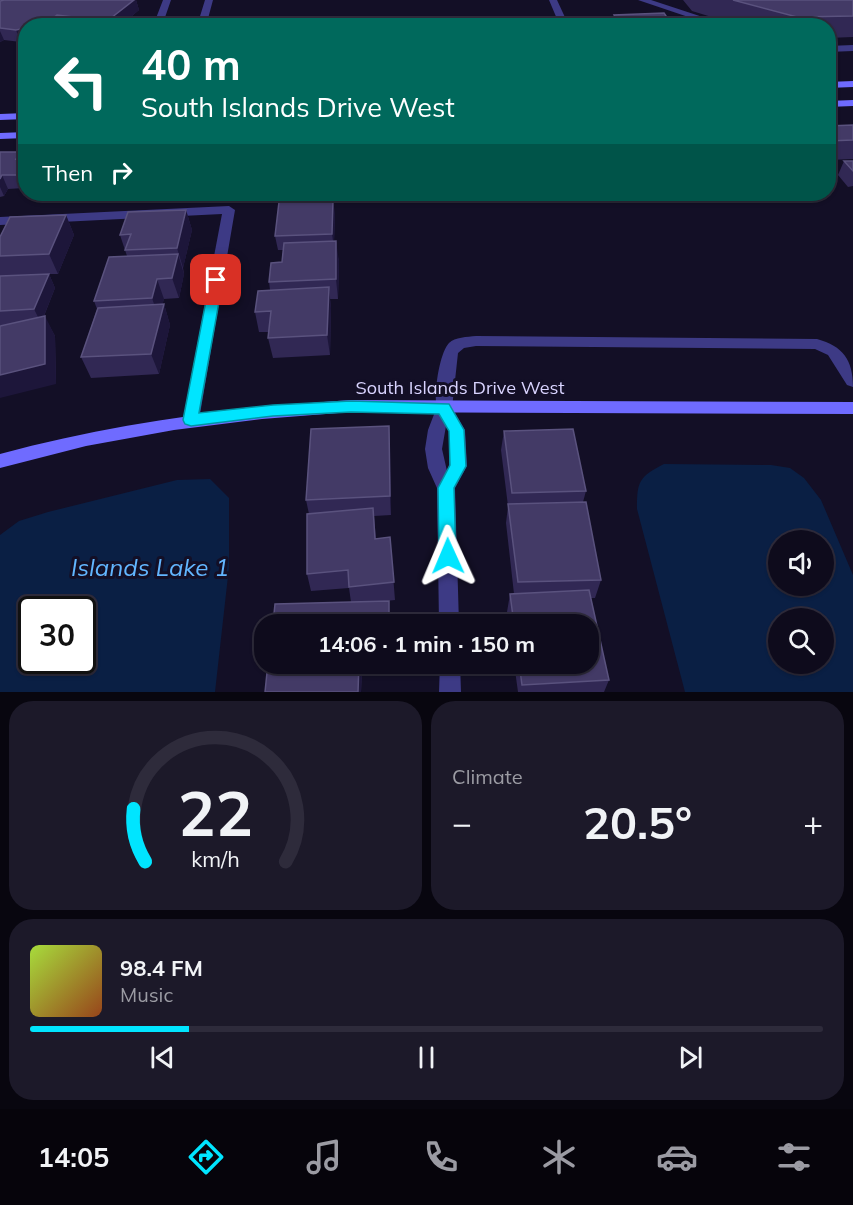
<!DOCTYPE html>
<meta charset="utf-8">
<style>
:root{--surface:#0e0b1c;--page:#1c1929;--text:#f1f3f6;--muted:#9b9ba3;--line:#2e2b3b;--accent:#00e5ff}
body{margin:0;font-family:Mulish,sans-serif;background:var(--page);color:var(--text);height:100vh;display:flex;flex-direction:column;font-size:22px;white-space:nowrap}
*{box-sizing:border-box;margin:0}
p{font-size:20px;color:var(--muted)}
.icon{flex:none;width:33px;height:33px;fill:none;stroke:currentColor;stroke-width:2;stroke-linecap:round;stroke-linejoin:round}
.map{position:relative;height:692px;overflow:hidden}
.panel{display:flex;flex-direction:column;gap:9px;padding:9px;background:#08060f;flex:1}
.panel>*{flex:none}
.guide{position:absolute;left:18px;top:18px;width:818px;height:183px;border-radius:24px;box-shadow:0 2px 4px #0004,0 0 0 2px var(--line);background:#00695c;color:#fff;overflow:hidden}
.fabs{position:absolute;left:768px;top:530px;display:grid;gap:12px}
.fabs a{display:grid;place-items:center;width:66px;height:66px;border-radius:50%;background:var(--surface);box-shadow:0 2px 4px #0004,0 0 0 2px var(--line);font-size:30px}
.speed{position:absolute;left:18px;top:596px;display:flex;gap:12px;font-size:30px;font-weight:700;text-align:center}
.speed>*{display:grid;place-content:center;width:78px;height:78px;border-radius:50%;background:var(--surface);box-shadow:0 2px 4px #0004,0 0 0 2px var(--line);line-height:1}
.speed .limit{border:3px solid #111;border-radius:9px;background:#fff;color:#111}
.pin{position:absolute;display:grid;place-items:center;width:51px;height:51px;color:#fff;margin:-26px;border-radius:12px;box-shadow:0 3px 9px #0006}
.me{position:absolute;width:66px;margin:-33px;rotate:359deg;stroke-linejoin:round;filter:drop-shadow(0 0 4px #0008)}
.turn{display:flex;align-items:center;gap:21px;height:126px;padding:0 24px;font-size:27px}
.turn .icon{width:78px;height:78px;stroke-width:2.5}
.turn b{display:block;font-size:42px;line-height:51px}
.then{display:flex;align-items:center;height:57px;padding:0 24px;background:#0003;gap:12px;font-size:22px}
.big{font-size:45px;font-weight:700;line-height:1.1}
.panel .card{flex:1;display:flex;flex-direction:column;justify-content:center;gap:9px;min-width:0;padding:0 21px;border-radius:24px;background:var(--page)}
.panel .dial{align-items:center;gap:0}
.dial svg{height:156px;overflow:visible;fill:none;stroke:var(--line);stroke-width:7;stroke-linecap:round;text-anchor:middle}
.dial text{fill:var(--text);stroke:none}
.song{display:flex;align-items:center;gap:18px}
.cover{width:72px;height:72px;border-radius:9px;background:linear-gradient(135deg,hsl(80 70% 55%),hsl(20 70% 35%))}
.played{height:6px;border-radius:3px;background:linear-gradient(90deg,var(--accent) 20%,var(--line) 20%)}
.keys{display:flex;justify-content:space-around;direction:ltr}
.heat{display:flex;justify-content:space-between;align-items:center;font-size:33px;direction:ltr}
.panel .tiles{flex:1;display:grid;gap:9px;grid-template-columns:1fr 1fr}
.card:last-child{grid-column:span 2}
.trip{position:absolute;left:254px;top:614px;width:345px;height:60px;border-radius:24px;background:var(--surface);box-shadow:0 2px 4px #0004,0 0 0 2px var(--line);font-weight:700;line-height:60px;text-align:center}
.tab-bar{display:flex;height:96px;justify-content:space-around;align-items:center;background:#06040b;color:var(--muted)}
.tab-bar .icon{width:42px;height:42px}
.tab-bar .active{color:var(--accent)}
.tab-bar b{font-size:27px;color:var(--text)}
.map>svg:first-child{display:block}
.water{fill:#0a1f44;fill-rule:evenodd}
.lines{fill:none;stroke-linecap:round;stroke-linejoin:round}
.lane{fill:#3d3a85;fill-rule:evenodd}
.street{fill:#3d3a85;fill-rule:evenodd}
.secondary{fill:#6f6bff;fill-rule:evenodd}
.wall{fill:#312854}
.shaded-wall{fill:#1d163a}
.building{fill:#433a66;stroke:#5a527e;stroke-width:1.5}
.route{fill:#00e5ff;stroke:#0095a6;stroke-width:1.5}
.labels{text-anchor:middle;stroke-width:6;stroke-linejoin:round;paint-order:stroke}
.street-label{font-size:18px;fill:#d9d4ff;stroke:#130f26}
.near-water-label{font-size:24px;font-style:italic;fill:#62b6ff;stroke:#130f26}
</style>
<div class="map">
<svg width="853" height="692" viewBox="0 0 853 692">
<rect width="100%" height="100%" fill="#130f26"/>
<path class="water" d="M664,464L771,465L790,468L804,478L821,500L853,575V692H685L637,509C637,481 639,477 664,464ZM778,540H824V585H778ZM778,618H824V663H778Z
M210,479L229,498V567L215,692H0V535L19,521L48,512L177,480ZM32,609H82V660H32Z"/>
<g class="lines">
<path class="lane" d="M163,0H171L162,26H153Z
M205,0H213L206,26H197Z
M549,0H557L569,26H560Z
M638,0H651L730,26H715Z
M853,45V51L828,52V46Z
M476,336L817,339C843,346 853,360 853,387L847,385L828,355L815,349L476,346L464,348L458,353L452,408L450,412L444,414L438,412C432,401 439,353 449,343C455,337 467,337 476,336Z"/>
<path class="street" d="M229,206L235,210L199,420L197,425L191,426L185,425L183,420L222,214L0,225V217Z
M444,402L450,404L465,430L467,466L455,488L459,624H439L437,488L428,468L425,449L428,430L438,404ZM446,426L449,430V465L447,471L442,449Z
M440,663H460L461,692H439Z"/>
<path class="secondary" d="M853,81V87L828,88V82Z
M853,100V106L828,107V101Z
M26,113V119L0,120V114Z
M26,132V138L0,139V133Z
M351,400L853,402V414L351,412L262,419L174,430L86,446L0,468V454C115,423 232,408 351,400Z"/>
</g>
<path class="wall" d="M4,0H136L139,10L120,26H26V41L21,42L4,40L0,42V1Z
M683,0H853V37L828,38V26H741L692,11Z
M614,15L670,22L679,26H611Z
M853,125V159L828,160V126Z
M0,152L26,158V186L24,188L8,189L4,196L0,197Z
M844,161H853V186L848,187L838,175Z
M40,194H99L41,196Z
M265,194H287L276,200Z
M290,194H310L300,199Z
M186,210L192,230L183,268L184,274L179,298L164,299L162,305L164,304L170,325L159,374L91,378L81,357L97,309L94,301L127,256L120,235Z
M335,213L334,241L339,261L338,299H330L331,308L330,355L273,358L268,338L269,332H259L255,312L270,290L269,282L282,262L283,250H278L275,236Z
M66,215L74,235L58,274H49L55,288L44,316L55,336L56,384L4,325H0V237Z
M389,426L391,515L374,516L376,539L390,537L395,600L385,601L390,618L351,602L349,588L311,591L307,574L309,514L306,500Z
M504,431L586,491L583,502L601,580L595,598H591L609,680L604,692H518L514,663H588V624H508L507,612L510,594H514L506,523L508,506L501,450Z
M268,663H390V668L362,669L361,692H265Z"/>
<path class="shaded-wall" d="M134,0H136L139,10L120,26H114L111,18Z
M57,15L60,26H36Z
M102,17L105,26H100L98,20Z
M26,28V41L21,42L16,30Z
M0,31L4,40L0,42Z
M20,152L25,162L26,161V186L24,188L18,175L16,159Z
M2,175L8,189L4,196L0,187V179Z
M275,194H287L276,200Z
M299,194H310L300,199Z
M333,200L335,213L334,248L332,234Z
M186,210L192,230L183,268L177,248Z
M66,215L74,235L58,274L49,254Z
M336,241L339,261L338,299L336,279Z
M178,254L184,274L179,298L172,278Z
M49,274L55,288L41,323L34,309Z
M157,279L164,299L159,319L152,298Z
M329,287L331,308L330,355L327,335Z
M164,304L170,325L159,374L151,354Z
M45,316L55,336L56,384L0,398V375Z
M389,426L390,446L391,515L390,496Z
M359,663H361L362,669L361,692H358Z"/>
<path class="building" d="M4,0H134L111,18L102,17L98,20L57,15L46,23L36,26H26V28L16,30L0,28V1Z
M733,0H853V16L797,17Z
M664,13L670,22H677L679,26H612L611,24H619L614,15Z
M853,125V140L828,141V126Z
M0,152H20L16,159L26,158V161L18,175H2L0,179Z
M844,161H853V171Z
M333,200L332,234L275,236L279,202Z
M186,210L177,248L125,250L131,234L120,235L128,212Z
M66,215L49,254L0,256V237L10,217Z
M336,241V279L269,282L271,263L282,262L284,243Z
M178,254L172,278L157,279L152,298L94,301L109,257Z
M49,274L34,309L0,311V276Z
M329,287L327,335L268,338L271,311L255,312L258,291Z
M164,304L151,354L81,357L98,308Z
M45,316V364L0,375V326Z
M389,426L390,496L306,500L311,429Z
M573,429L586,491L512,493L504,431Z
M586,502L601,580L518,582L508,504Z
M373,508L375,539L390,537L394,582L349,587L348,570L307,574V514Z
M589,590L609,680L522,685L519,663H588V624H514L510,594Z
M389,601V624H273L275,604Z
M268,663H359L358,692H265Z"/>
<path class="route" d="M216,276L223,280L199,413L273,405L351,401L449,404L464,430L466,466L454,488L456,556L454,562L448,564L442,562L439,556L438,488L450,465L449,431L439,414L351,412L273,416L191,426L185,424L183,420L210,280Z"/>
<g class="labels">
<g class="street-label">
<text x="460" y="394">South Islands Drive West</text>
</g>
<g class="near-water-label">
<text x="150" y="576">Islands Lake 1</text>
</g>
</g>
</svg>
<div class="fabs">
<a><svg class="icon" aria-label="sound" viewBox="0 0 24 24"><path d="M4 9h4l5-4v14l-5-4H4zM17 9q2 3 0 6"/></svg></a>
<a><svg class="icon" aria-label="search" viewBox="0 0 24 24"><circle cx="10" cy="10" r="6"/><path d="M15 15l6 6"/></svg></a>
</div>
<div class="speed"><div class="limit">30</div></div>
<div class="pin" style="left:216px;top:280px;background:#d93025"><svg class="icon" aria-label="arrive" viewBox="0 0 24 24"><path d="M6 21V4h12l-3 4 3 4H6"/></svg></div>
<svg class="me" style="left:448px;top:556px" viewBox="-20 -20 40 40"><path d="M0-17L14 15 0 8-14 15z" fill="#00e5ff" stroke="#fff" stroke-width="4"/></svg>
<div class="trip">14:06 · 1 min · 150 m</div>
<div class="guide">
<div class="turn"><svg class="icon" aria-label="left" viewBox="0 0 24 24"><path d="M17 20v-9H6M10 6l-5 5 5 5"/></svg><div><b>40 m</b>South Islands Drive West</div></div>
<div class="then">Then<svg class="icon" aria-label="right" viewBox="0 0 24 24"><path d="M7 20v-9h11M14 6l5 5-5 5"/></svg></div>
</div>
</div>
<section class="panel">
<div class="tiles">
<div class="card dial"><svg viewBox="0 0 100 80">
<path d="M14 69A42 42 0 1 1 86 69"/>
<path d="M14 69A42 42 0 0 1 8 42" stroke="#00e5ff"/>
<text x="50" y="56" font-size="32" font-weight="700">22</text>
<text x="50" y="72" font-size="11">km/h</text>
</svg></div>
<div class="card"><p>Climate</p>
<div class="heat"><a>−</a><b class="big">20.5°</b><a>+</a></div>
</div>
<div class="card">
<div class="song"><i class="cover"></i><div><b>98.4 FM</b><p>Music</p></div></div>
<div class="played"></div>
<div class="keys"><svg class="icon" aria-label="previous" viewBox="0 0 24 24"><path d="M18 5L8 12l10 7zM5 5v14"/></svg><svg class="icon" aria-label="pause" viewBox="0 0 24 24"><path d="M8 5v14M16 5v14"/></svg><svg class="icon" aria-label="next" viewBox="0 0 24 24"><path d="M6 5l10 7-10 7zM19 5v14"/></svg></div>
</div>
</div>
</section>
<nav class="tab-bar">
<b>14:05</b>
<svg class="icon active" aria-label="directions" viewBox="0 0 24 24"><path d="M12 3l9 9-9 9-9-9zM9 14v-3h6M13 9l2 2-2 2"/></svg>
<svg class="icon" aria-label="music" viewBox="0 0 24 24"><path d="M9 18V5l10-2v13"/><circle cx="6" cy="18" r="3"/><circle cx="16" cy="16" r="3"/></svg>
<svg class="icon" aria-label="phone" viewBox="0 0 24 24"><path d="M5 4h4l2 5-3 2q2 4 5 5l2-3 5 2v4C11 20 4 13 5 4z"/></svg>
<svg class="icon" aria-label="climate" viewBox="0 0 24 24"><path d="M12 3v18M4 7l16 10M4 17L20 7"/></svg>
<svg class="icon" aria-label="car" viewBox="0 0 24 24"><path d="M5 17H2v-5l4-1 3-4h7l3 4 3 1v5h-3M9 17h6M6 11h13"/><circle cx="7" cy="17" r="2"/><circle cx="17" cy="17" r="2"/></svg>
<svg class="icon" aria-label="filters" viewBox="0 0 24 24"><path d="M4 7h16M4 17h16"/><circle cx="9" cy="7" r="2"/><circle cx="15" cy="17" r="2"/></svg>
</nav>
